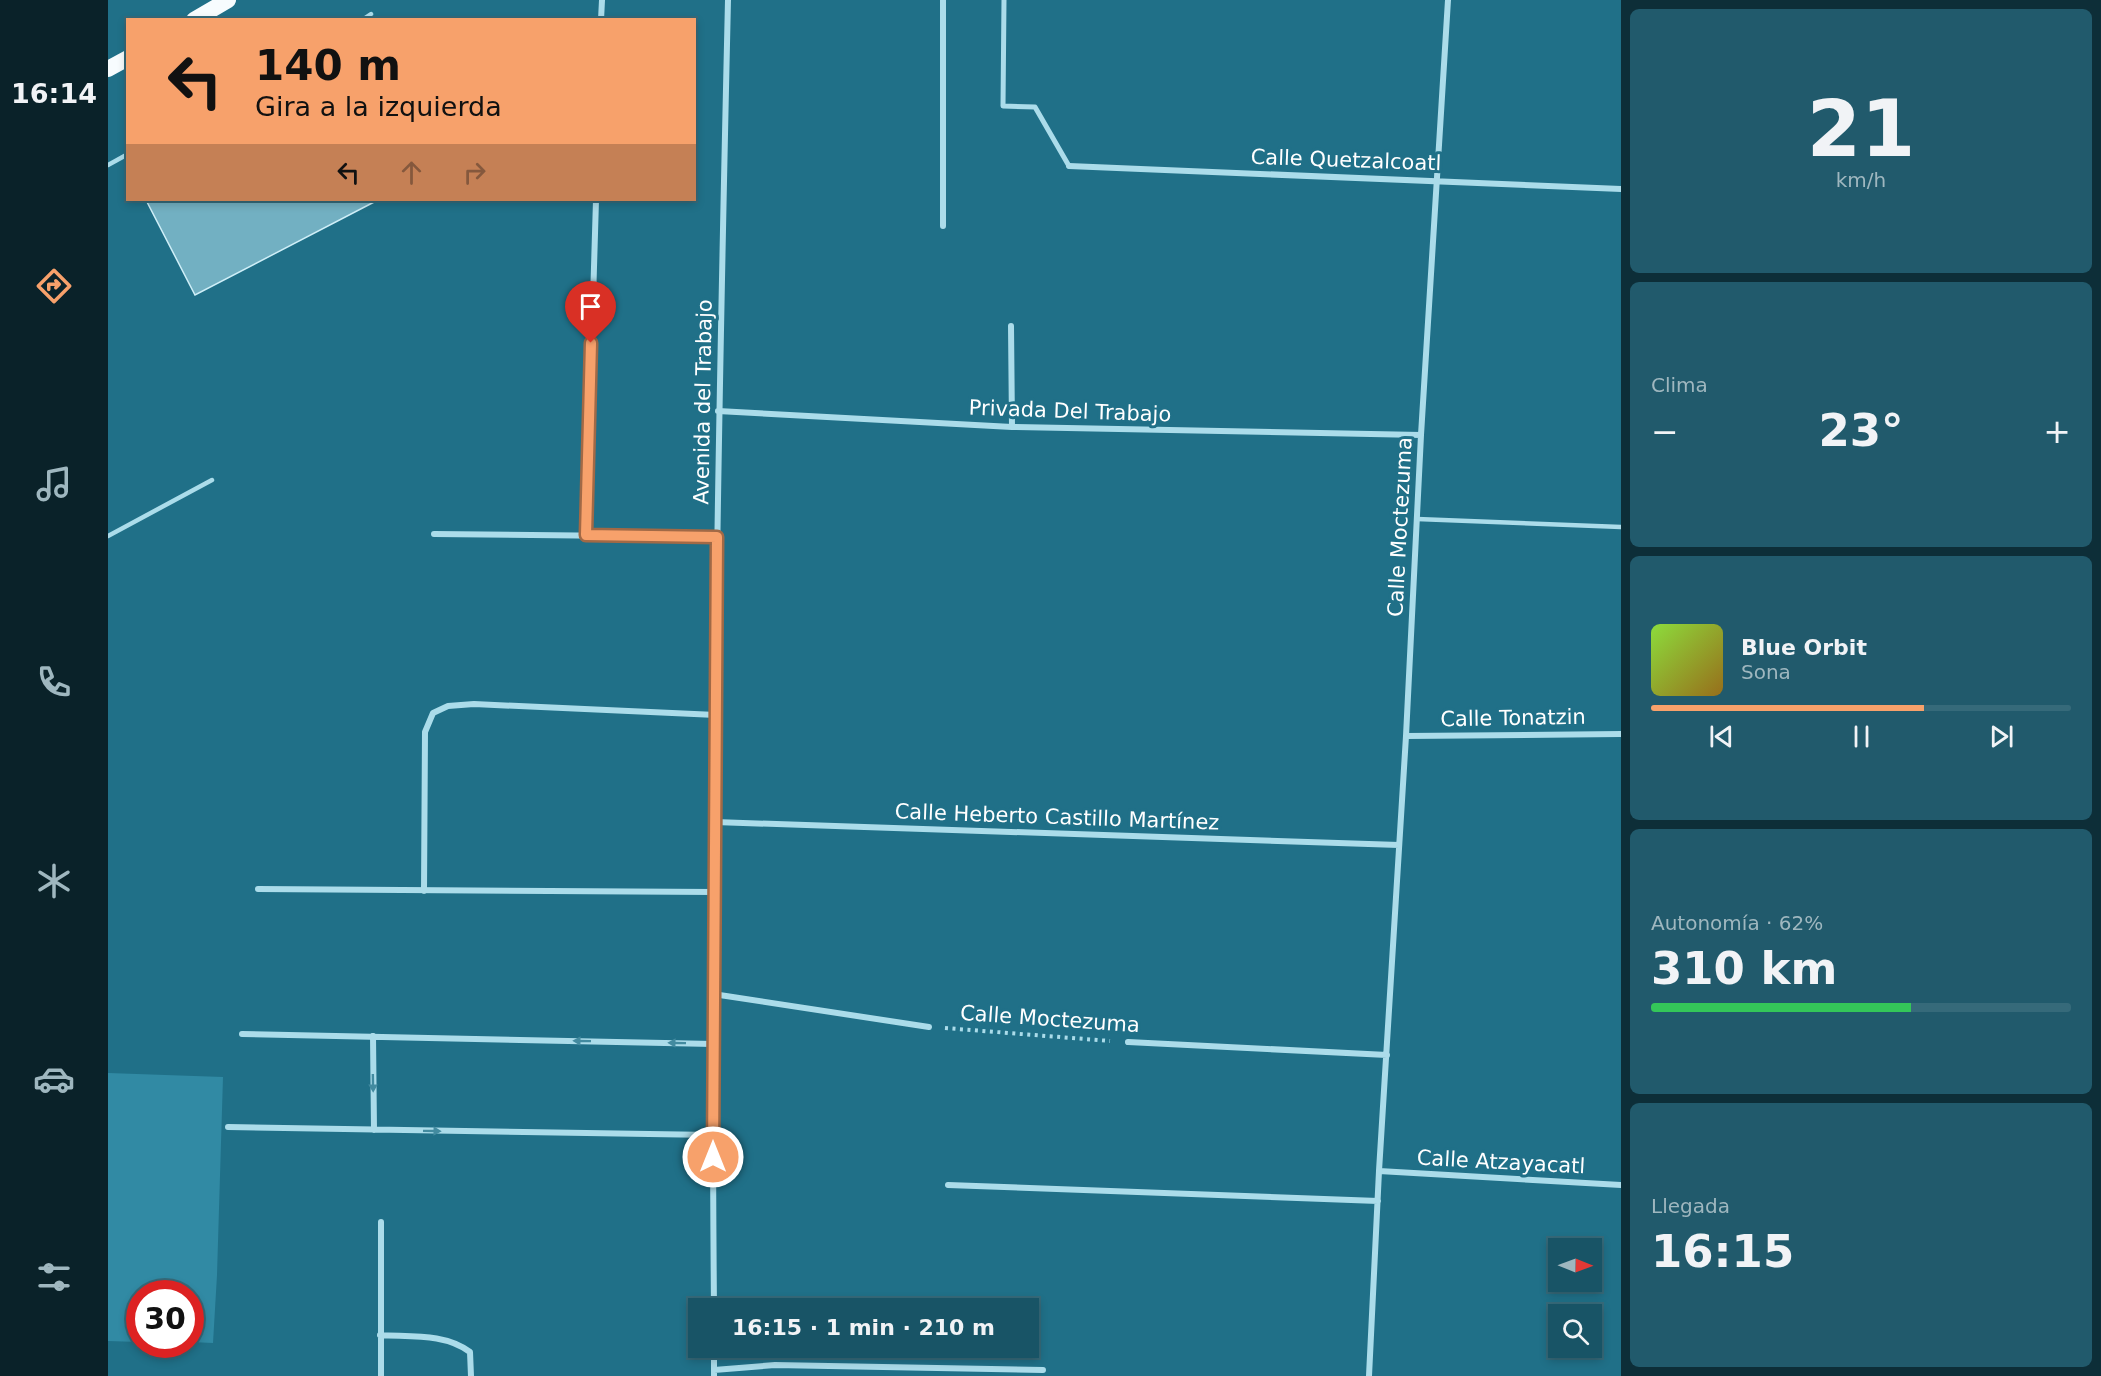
<!DOCTYPE html>
<html lang="es">
<meta charset="utf-8">
<style>
:root{--surface:#185466;--page:#215a6c;--text:#f1f3f6;--muted:#9fb7bf;--line:#366a7a;--accent:#f7a16b}
body{margin:0;font-family:"DejaVu Sans",sans-serif;background:var(--page);color:var(--text);height:100vh;display:flex;flex-direction:column;font-size:22px;white-space:nowrap}
*{box-sizing:border-box;margin:0}
p{font-size:20px;color:var(--muted)}
.icon{flex:none;width:33px;height:33px;fill:none;stroke:currentColor;stroke-width:2;stroke-linecap:round;stroke-linejoin:round}
.map{position:relative;flex:1;overflow:hidden}
.side{display:flex;flex-direction:column;gap:9px;padding:9px;background:#0d2e38;width:480px}
.side>*{flex:none}
.guide{position:absolute;left:18px;top:18px;width:570px;height:183px;border-radius:0px;box-shadow:0 3px 9px #0003,0 0 0 2px var(--line);background:#f7a16b;color:#111;overflow:hidden}
.needle{width:39px;rotate:91deg}
.buttons{position:absolute;left:1440px;top:1238px;display:grid;gap:12px}
.buttons a{display:grid;place-items:center;width:54px;height:54px;border-radius:0px;background:var(--surface);box-shadow:0 3px 9px #0003,0 0 0 2px var(--line);font-size:30px}
.speed{position:absolute;left:18px;top:1280px;display:flex;gap:12px;font-size:30px;font-weight:700;text-align:center}
.speed>*{display:grid;place-content:center;width:78px;height:78px;border-radius:50%;background:var(--surface);box-shadow:0 3px 9px #0003,0 0 0 2px var(--line);line-height:1}
.speed .limit{border:9px solid #d22;background:#fff;color:#111}
.pin{position:absolute;display:grid;place-items:center;width:51px;height:51px;color:#fff;margin:-62px -26px;border-radius:50% 50% 50% 0;rotate:-45deg;box-shadow:0 0 6px #0007}
.pin .icon{rotate:45deg}
.me{position:absolute;width:66px;margin:-33px;rotate:0deg;stroke-linejoin:round;filter:drop-shadow(0 0 4px #0008)}
.turn{display:flex;align-items:center;gap:21px;height:126px;padding:0 30px;font-size:27px}
.turn .icon{width:78px;height:78px;stroke-width:2.5}
.turn b{display:block;font-size:42px;line-height:51px}
.lanes{display:flex;align-items:center;height:57px;padding:0 30px;background:#0003;justify-content:center;gap:30px;direction:ltr}
.lanes .off{opacity:.35}
.big{font-size:45px;font-weight:800;line-height:1.1}
.side .tile{flex:1;display:flex;flex-direction:column;justify-content:center;gap:9px;min-width:0;padding:0 21px;border-radius:9px;background:var(--page)}
.side .dial{align-items:center;gap:0}
.dial b{font-size:78px;line-height:1}
.song{display:flex;align-items:center;gap:18px}
.cover{width:72px;height:72px;border-radius:9px;background:linear-gradient(135deg,hsl(90 70% 55%),hsl(40 70% 35%))}
.played{height:6px;border-radius:3px;background:linear-gradient(90deg,var(--accent) 65%,var(--line) 65%)}
.keys{display:flex;justify-content:space-around;direction:ltr}
.heat{display:flex;justify-content:space-between;align-items:center;font-size:33px;direction:ltr}
.charge{height:9px;border-radius:4px;background:linear-gradient(90deg,#34c759 62%,var(--line) 0)}
.trip{position:absolute;left:580px;top:1298px;width:351px;height:60px;border-radius:0px;background:var(--surface);box-shadow:0 3px 9px #0003,0 0 0 2px var(--line);font-weight:800;line-height:60px;text-align:center}
main{display:flex;flex:1;min-height:0}
.dock{display:flex;flex-direction:column;width:108px;justify-content:space-around;align-items:center;background:#0a2229;color:var(--muted)}
.dock .icon{width:42px;height:42px}
.dock .selected{color:var(--accent)}
.dock b{font-size:27px;color:var(--text)}
.map>svg:first-child{display:block}
.green{fill:#318aa4}
.building{fill:#72b0c2;stroke:#cfeff8;stroke-width:1.5}
.lines{fill:none;stroke-linecap:round;stroke-linejoin:round}
.path{stroke:#abdcea;stroke-width:4;stroke-dasharray:3 4.5;stroke-linecap:butt}
.service{stroke:#abdcea;stroke-width:4.5}
.pedestrian{stroke:#abdcea;stroke-width:5}
.minor{stroke:#abdcea;stroke-width:6}
.trunk{stroke:#f7fcfe;stroke-width:16}
.oneway{fill:#438ba0}
.route-casing{stroke:#a16946;stroke-width:15}
.route{stroke:#f7a16b;stroke-width:10}
.labels{text-anchor:middle;stroke-width:6;stroke-linejoin:round;paint-order:stroke}
.street-label{font-size:21px;fill:#fff;stroke:#207088}
</style>
<main>
<nav class="dock">
<b>16:14</b>
<svg class="icon selected" aria-label="directions" viewBox="0 0 24 24"><path d="M12 3l9 9-9 9-9-9zM9 14v-3h6M13 9l2 2-2 2"/></svg>
<svg class="icon" aria-label="music" viewBox="0 0 24 24"><path d="M9 18V5l10-2v13"/><circle cx="6" cy="18" r="3"/><circle cx="16" cy="16" r="3"/></svg>
<svg class="icon" aria-label="phone" viewBox="0 0 24 24"><path d="M5 4h4l2 5-3 2q2 4 5 5l2-3 5 2v4C11 20 4 13 5 4z"/></svg>
<svg class="icon" aria-label="climate" viewBox="0 0 24 24"><path d="M12 3v18M4 7l16 10M4 17L20 7"/></svg>
<svg class="icon" aria-label="car" viewBox="0 0 24 24"><path d="M5 17H2v-5l4-1 3-4h7l3 4 3 1v5h-3M9 17h6M6 11h13"/><circle cx="7" cy="17" r="2"/><circle cx="17" cy="17" r="2"/></svg>
<svg class="icon" aria-label="filters" viewBox="0 0 24 24"><path d="M4 7h16M4 17h16"/><circle cx="9" cy="7" r="2"/><circle cx="15" cy="17" r="2"/></svg>
</nav>
<div class="map">
<svg width="1513" height="1376" viewBox="0 0 1513 1376">
<rect width="100%" height="100%" fill="#207088"/>
<path class="green" d="M0,1073L115,1077L109,1275L105,1343L83,1342L82,1293H32L31,1342L0,1341Z"/>
<path class="building" d="M38,200H270L87,295Z"/>
<g class="lines">
<path class="path" d="M837,1028L1002,1041"/>
<path class="service" d="M254,20L263,14
M0,165L20,154
M1309,519L1513,527
M0,536L104,480"/>
<path class="pedestrian" d="M896,0L895,106L927,107L961,166"/>
<path class="minor" d="M835,0V226
M493,20L494,0
M961,166L1513,189
M903,326L904,427
M610,411L904,427L1313,435
M326,534L609,537
M478,535L488,200
M1298,736L1513,734
M607,822L1291,845
M150,889L606,892
M316,891L317,732L325,713L340,706L366,704L608,715
M605,994L821,1027
M134,1034L605,1044
M265,1036L266,1130
M1020,1042L1279,1055
M120,1127L604,1135
M1271,1171L1513,1185
M840,1185L1270,1201
M606,1308C602,872 610,436 620,0
M272,1335C302,1337 337,1333 362,1352L363,1376
M606,1347V1376
M606,1370L667,1365L935,1370
M273,1376V1222
M1261,1376L1271,1171L1298,736L1313,435L1340,0"/>
<path class="trunk" d="M86,20L120,0
M0,69L20,58"/>
</g>
<defs><path id="oneway-solid" d="M-6-.8H1V-3.2L6.5 0L1 3.2V.8H-6Z" transform="scale(1.5)"/></defs>
<g class="oneway">
<use href="#oneway-solid" transform="translate(474 1041) rotate(-179)"/>
<use href="#oneway-solid" transform="translate(569 1043) rotate(-179)"/>
<use href="#oneway-solid" transform="translate(265 1083) rotate(89)"/>
<use href="#oneway-solid" transform="translate(324 1131) rotate(1)"/>
</g>
<g class="lines">
<defs>
<path id="route" d="M483,343L478,535L609,537L605,1157"/>
</defs>
<use href="#route" class="route-casing"/>
<use href="#route" class="route"/>
</g>
<g class="labels">
<g class="street-label">
<text transform="translate(1238 160) rotate(2)" y="7">Calle Quetzalcoatl</text>
<text transform="translate(595 402) rotate(-89)" y="7">Avenida del Trabajo</text>
<text transform="translate(962 411) rotate(2)" y="7">Privada Del Trabajo</text>
<text transform="translate(1292 527) rotate(-87)" y="7">Calle Moctezuma</text>
<text transform="translate(1405 718) rotate(-1)" y="7">Calle Tonatzin</text>
<text transform="translate(949 817) rotate(2)" y="7">Calle Heberto Castillo Martínez</text>
<text transform="translate(942 1019) rotate(4)" y="7">Calle Moctezuma</text>
<text transform="translate(1393 1162) rotate(3)" y="7">Calle Atzayacatl</text>
</g>
</g>
</svg>
<div class="buttons">
<a><svg class="needle" viewBox="-14 -14 28 28"><path d="M0-13l5 13h-10z" fill="#e53935"/><path d="M0 13l5-13h-10z" fill="#9fb7bf"/></svg></a>
<a><svg class="icon" aria-label="search" viewBox="0 0 24 24"><circle cx="10" cy="10" r="6"/><path d="M15 15l6 6"/></svg></a>
</div>
<div class="speed"><div class="limit">30</div></div>
<div class="pin" style="left:483px;top:343px;background:#d93025"><svg class="icon" aria-label="arrive" viewBox="0 0 24 24"><path d="M6 21V4h12l-3 4 3 4H6"/></svg></div>
<svg class="me" style="left:605px;top:1157px" viewBox="-20 -20 40 40"><circle r="17" fill="#f7a16b" stroke="#fff" stroke-width="3"/><path d="M0-11L8 9 0 5-8 9z" fill="#fff"/></svg>
<div class="trip">16:15 · 1 min · 210 m</div>
<div class="guide">
<div class="turn"><svg class="icon" aria-label="left" viewBox="0 0 24 24"><path d="M17 20v-9H6M10 6l-5 5 5 5"/></svg><div><b>140 m</b>Gira a la izquierda</div></div>
<div class="lanes"><svg class="icon" aria-label="left" viewBox="0 0 24 24"><path d="M17 20v-9H6M10 6l-5 5 5 5"/></svg><svg class="icon off" aria-label="ahead" viewBox="0 0 24 24"><path d="M12 20V5M6 11l6-6 6 6"/></svg><svg class="icon off" aria-label="right" viewBox="0 0 24 24"><path d="M7 20v-9h11M14 6l5 5-5 5"/></svg></div>
</div>
</div>
<section class="side">
<div class="tile dial"><b>21</b><p>km/h</p></div>
<div class="tile"><p>Clima</p>
<div class="heat"><a>−</a><b class="big">23°</b><a>+</a></div>
</div>
<div class="tile">
<div class="song"><i class="cover"></i><div><b>Blue Orbit</b><p>Sona</p></div></div>
<div class="played"></div>
<div class="keys"><svg class="icon" aria-label="previous" viewBox="0 0 24 24"><path d="M18 5L8 12l10 7zM5 5v14"/></svg><svg class="icon" aria-label="pause" viewBox="0 0 24 24"><path d="M8 5v14M16 5v14"/></svg><svg class="icon" aria-label="next" viewBox="0 0 24 24"><path d="M6 5l10 7-10 7zM19 5v14"/></svg></div>
</div>
<div class="tile"><p>Autonomía · 62%</p><b class="big">310 km</b><div class="charge"></div></div>
<div class="tile"><p>Llegada</p><b class="big">16:15</b></div>
</section>
</main>
